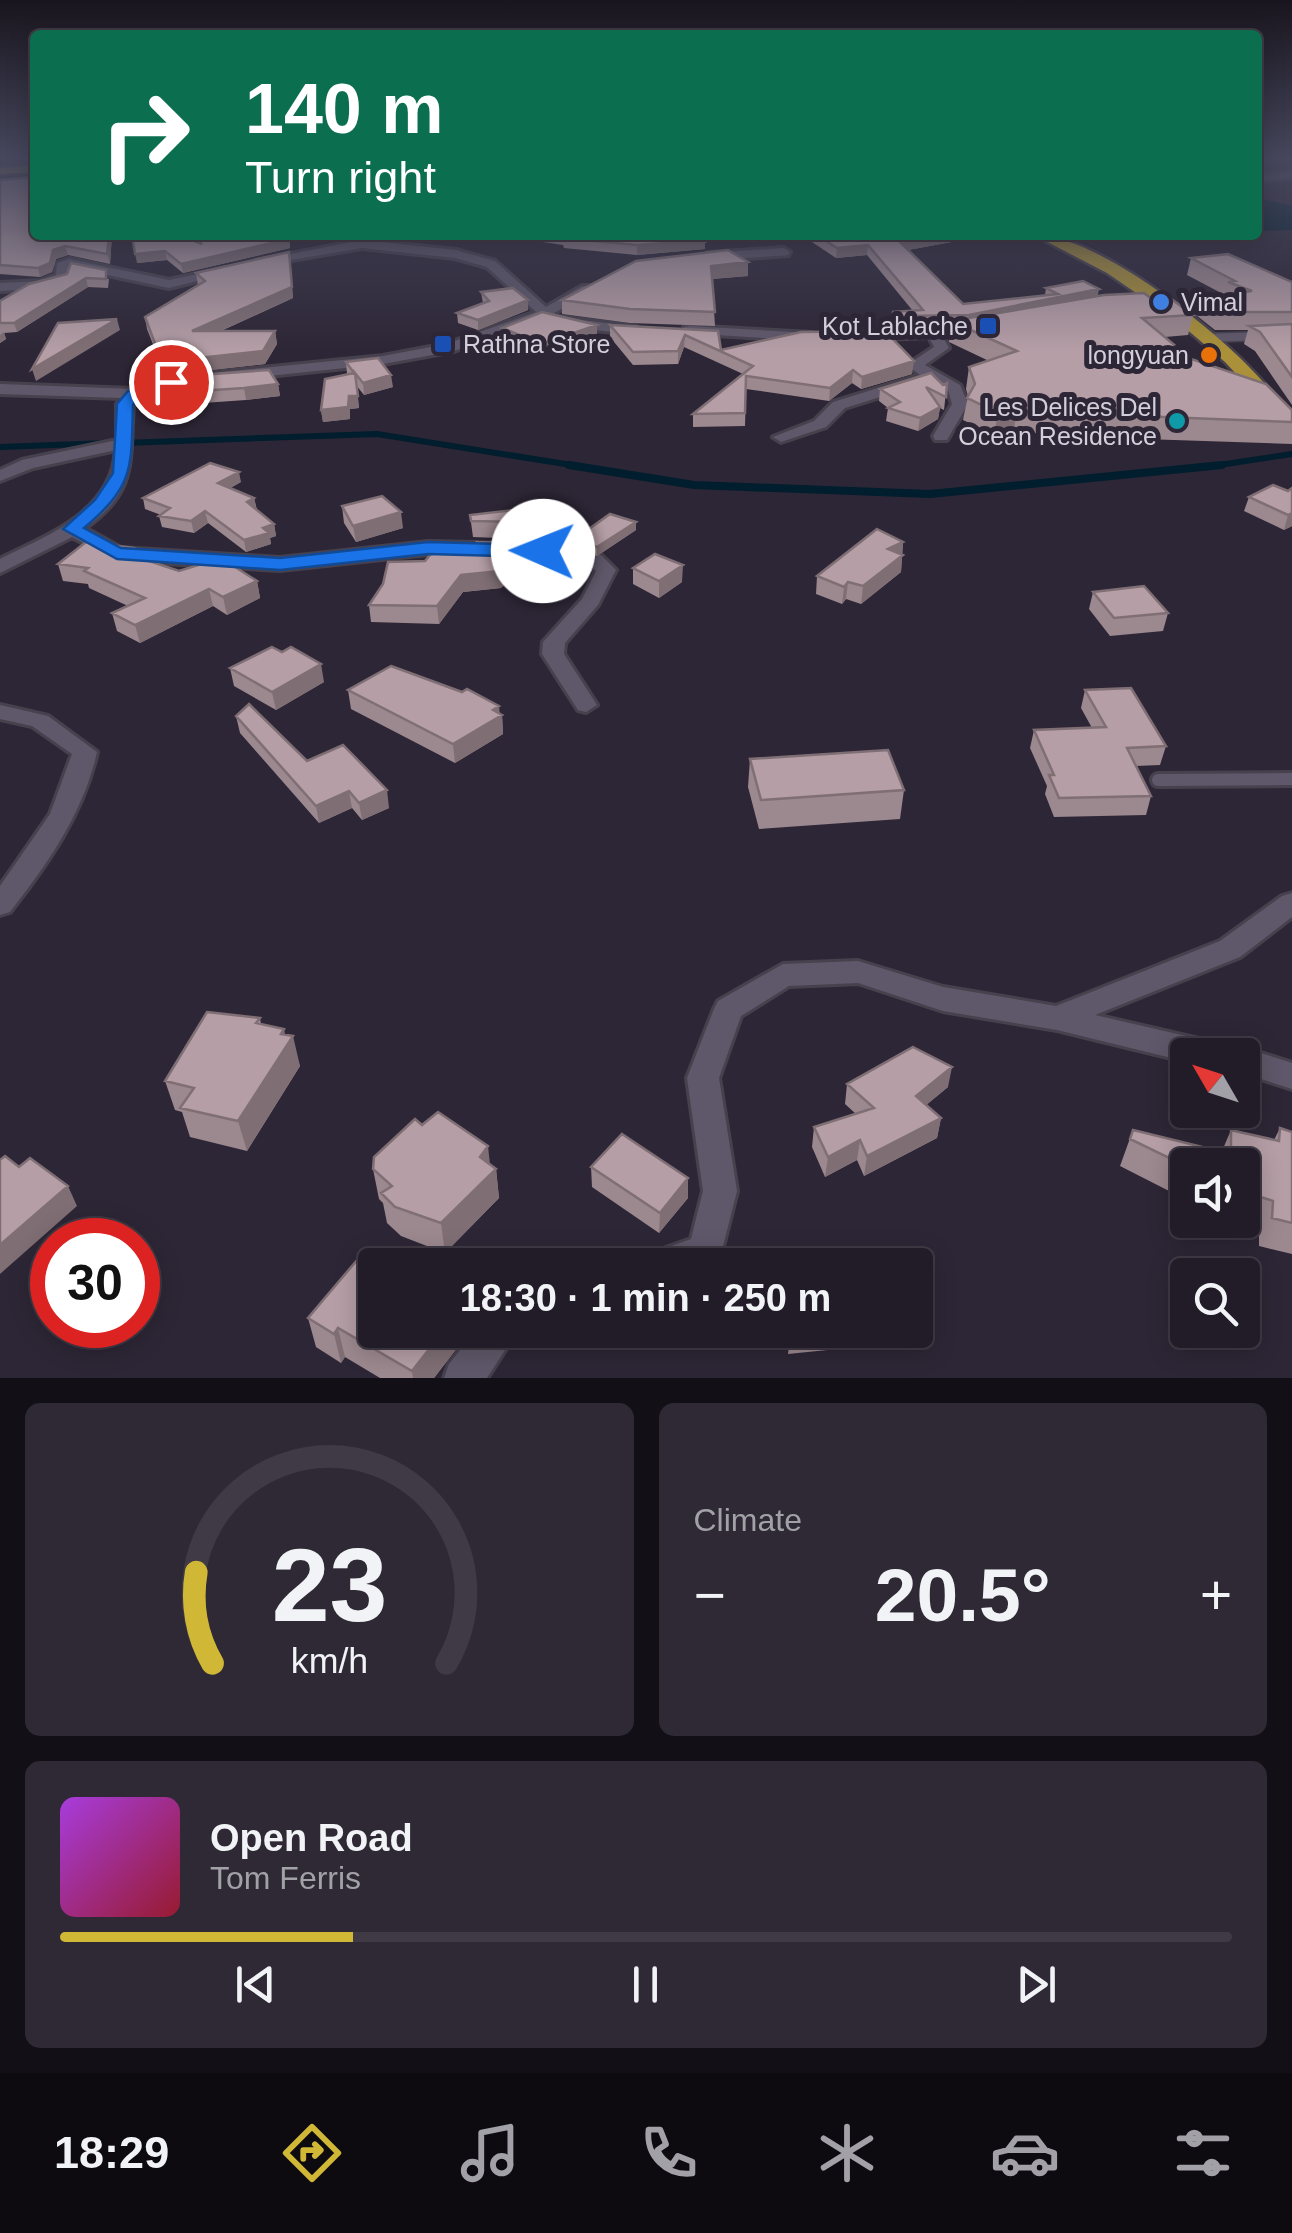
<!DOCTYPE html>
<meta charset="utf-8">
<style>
:root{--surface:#221c28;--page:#2e2934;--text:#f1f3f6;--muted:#a2a1a8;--line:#3f3a45;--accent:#d1b736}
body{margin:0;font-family:Arial,sans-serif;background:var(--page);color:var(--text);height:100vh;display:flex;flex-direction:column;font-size:38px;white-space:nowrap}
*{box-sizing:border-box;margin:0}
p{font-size:32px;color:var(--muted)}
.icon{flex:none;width:55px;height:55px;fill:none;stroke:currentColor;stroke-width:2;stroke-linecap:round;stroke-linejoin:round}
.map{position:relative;height:1378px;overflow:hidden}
.details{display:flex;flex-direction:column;gap:25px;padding:25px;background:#130f16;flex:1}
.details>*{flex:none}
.guide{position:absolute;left:30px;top:30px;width:1232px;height:210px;border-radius:10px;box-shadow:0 5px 25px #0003,0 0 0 2px var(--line);background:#0b6e4f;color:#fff;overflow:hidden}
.needle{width:65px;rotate:309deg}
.fabs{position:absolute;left:1170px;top:1038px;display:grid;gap:20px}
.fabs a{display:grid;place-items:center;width:90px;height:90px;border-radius:10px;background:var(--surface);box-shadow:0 5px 25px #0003,0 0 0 2px var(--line);font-size:50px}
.speed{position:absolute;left:30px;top:1218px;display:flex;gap:20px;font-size:50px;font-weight:700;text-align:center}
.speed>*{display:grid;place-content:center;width:130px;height:130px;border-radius:50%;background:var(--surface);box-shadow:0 5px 25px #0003,0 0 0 2px var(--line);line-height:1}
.speed .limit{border:15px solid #d22;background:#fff;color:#111}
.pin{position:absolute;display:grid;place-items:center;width:85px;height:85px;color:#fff;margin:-42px;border:5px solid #fff;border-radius:50%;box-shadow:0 2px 10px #0007}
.me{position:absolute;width:110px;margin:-55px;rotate:271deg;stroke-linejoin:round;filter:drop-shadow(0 0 8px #0008)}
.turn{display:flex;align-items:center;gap:35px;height:210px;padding:0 50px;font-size:45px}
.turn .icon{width:130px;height:130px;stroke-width:2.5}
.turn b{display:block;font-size:70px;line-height:85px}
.big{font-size:75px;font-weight:600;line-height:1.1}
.details .card{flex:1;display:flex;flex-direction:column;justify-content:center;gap:15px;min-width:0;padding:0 35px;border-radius:15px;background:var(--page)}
.details .dial{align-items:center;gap:0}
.dial svg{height:260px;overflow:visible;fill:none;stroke:var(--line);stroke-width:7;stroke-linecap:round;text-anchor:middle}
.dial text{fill:var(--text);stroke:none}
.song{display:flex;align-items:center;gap:30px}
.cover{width:120px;height:120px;border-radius:15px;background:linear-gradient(135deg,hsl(280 70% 55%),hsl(350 70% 35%))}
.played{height:10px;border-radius:5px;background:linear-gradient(90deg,var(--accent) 25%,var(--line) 25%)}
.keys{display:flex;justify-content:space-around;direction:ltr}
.heat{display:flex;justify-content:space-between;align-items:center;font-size:55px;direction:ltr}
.details .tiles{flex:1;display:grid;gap:25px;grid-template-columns:1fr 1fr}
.card:last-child{grid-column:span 2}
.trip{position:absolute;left:358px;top:1248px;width:575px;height:100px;border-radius:10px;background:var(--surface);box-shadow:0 5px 25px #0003,0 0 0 2px var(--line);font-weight:600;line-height:100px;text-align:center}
.dock{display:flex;height:160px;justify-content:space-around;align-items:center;background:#0e0b10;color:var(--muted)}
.dock .icon{width:70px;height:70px}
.dock .current{color:var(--accent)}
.dock b{font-size:45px;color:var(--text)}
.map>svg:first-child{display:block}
.water{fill:#001e2d}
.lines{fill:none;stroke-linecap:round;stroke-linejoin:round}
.stream-far1{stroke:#001e2d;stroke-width:6}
.stream{stroke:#001e2d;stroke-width:8}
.lane-far1-casing{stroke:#47414e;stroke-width:11}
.lane-casing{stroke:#47414e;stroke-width:18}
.street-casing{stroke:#47414e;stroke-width:6}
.primary-casing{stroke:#47414e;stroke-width:5}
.lane-far1{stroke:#5f586a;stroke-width:8}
.lane{stroke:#5f586a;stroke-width:12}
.street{fill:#5f586a;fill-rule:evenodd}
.primary{fill:#a99039;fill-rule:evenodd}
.wall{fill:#9c888f}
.shaded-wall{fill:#7f6f74}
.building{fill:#b59ea6;stroke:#7f6f74;stroke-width:2.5}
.route{fill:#1a73e8;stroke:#114b97;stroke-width:2.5}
.shop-dot{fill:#3f7fe0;stroke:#2d2636;stroke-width:4}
.transit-dot{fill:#1a4fb4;stroke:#2d2636;stroke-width:4}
.food-dot{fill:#e8710a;stroke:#2d2636;stroke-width:4}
.culture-dot{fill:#0f9aa8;stroke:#2d2636;stroke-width:4}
.labels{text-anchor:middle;stroke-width:10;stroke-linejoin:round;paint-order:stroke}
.far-poi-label{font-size:25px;fill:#d3cfda;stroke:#2d2636;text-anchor:end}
</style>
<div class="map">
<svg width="1292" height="1378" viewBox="0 0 1292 1378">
<rect width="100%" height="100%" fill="#2d2636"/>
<path class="water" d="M1258,198L1292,206V230L1258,231Z"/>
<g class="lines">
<path class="stream-far1" d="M123,443L377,434L584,467
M0,447L107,443
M1206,467L1292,454"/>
<path class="stream" d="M569,465L694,485L930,494L1222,465"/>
<defs>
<path id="lane-far1" d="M1205,338L1292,335"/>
<path id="lane" d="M1158,780L1292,779"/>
<path id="street" d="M1292,172V178L1258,181V175Z
M362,240L456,250L495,261L546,307L582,286H592V292L554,313L558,317L637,327L644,331L637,335L554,325L543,319L454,351L383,364L173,386L140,397L133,405C129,460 138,491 85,528L121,548L280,558L428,542L476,543L486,549L483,553L428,554L280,570L117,560L72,537L0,573V559C48,535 112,512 116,450L33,468L0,481V470L22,460L117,440V404L122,398L0,394V384L133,389L171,377L383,356L446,344L536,312L487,267L455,258L362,248L261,265L255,261Z
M784,248L790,252L788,255L707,261L701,257L707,253Z
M69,259L169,280L226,268L232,272L169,288L70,267L68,280L43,289L0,291V283L41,281L56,275L57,263Z
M689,326L812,333L819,337L812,341L684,333V327Z
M977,327L982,328V334L943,337L949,348L925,365L960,385L968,404L947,440H935L933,436L952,404L948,390L931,381L845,408L826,427L781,442L773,437L814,421L833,402L920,375L907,365L934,347L929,337L859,340L854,339V333Z
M563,548L601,555L616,570L598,605L565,643L564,654L597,705L586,712L578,710L542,654L543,642L582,599L596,571L588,564L556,558L553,554L556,550Z
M0,705L48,716L97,752C83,814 48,863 10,912L0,915V886L50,814L72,754L32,726L0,719Z
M1292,893V917L1240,957L1095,1015L1212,1042L1223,1046L1228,1055H1188V1062L1057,1030L943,1011L858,983L789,986L741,1016L719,1078L737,1191L719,1262L710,1265H647L652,1253L691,1239L703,1191L687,1078L714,1009L718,1001L783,964L858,961L943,987L1056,1006L1220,941L1282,896Z
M1242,1047L1292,1063V1089L1242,1073V1055H1229Z
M476,1330H518L487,1378H444L449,1364Z"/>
<path id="primary" d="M35,166V172L0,174V168Z
M1034,235C1094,235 1195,315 1238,356C1257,374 1273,394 1292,412V426L1276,417L1225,362L1177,321L1107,273Z"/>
</defs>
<use href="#lane-far1" class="lane-far1-casing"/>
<use href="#lane" class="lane-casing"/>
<use href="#street" class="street-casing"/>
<use href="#primary" class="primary-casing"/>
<use href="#lane-far1" class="lane-far1"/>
<use href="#lane" class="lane"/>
<use href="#street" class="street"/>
<use href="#primary" class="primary"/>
</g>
<path class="wall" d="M0,180L35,235H112L110,264L68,255L56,259L52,272L40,277L0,274Z
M183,235H346L315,242L289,238L290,248L183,273L167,260L137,263L187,238Z
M358,235H392L388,237Z
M529,235H726L705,243V249L637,255L564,248L563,245L529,240Z
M793,235H989L908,250L963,304L1045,295L1046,288L1097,296L1153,300L1193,315L1188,335L1165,337L1191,359L1292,410V444L1083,437L1082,431L1018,434L1014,428L994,435L963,420L968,396L966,389L969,367L989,361L949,342L951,326L902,327L891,322L892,312L913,311L867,255L836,258L812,242Z
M289,252L293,298L221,331H275L277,344L265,364L165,375L147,329L145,317L198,285L196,273Z
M1191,258L1292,282V405L1255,351L1244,344L1248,330H1215L1196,315L1200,297L1223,294L1187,275Z
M636,261L748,276L712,279L715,326L630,323L562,314V300Z
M67,274L109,279L108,288L88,287L17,332L4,333L6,339L0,343V302Z
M481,292L528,300V310L478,330L458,323L457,313L483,303Z
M610,325L718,331L721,350L912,374L861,389L852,383L829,401L746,389L745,426L693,427V414L743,374L684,347L678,364L633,365L610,337Z
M502,328L597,336L542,355L503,339Z
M346,362L393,387L364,395L356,385L359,408L350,409V419L323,422L321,410L347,374Z
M947,383L944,410L940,408L938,419L918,431L886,421L888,408L879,401L880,389Z
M278,384L280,396L246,400L203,403L200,391Z
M241,482L230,488L254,498L257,510L274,524L276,536L270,538L271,544L246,552L208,523L194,533L162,527L159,516L161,515L145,509L143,498Z
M1288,491L1292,526L1284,530L1244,511L1249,497Z
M342,506L403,528L356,542L344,523Z
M470,515L521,522L522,539L473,537Z
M636,522V530L597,556L575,548V539Z
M477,542L537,552L589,557L590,574L579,584L518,571L501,588L463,592L439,624L371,622L369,605L425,561L446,550L478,547Z
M903,542L901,572L861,604L846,599L842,604L816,594L817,576Z
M145,559L179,571L257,581L260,598L227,615L213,606L140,643L117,631L112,613L128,606L89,588L88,584L63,581L58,564Z
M633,568L682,582L659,598L633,584Z
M1093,592L1168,613L1163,631L1110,636L1089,609Z
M230,668L324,682L276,710L234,686Z
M348,690L499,706V714L502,715L503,734L455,763L351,709Z
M1085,690L1166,746L1160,765L1136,766L1151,796L1146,815L1054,817L1045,794L1047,786L1030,748L1034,730L1092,728L1081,708Z
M236,716L307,761L389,808L362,820L352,808L319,823L240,733Z
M750,759L904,790L900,819L759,829L748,787Z
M260,1018L261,1024L285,1034L300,1066L247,1151L190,1137L182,1112L175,1110L165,1081Z
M847,1084L948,1087L926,1105L941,1118L937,1138L864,1176L857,1160L825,1177L812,1147L814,1127L856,1114L845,1104Z
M422,1125L496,1169L499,1198L445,1253L401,1236L387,1223L383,1203L379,1199L373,1169Z
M1280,1128L1292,1132V1254L1259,1246V1229L1233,1220H1242V1165H1188V1206L1173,1201V1193L1120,1166L1133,1130L1222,1151L1231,1130L1274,1140Z
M591,1167L688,1198L659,1233L592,1187Z
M308,1318L471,1330L434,1378H380L345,1357L341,1363L316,1347Z
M791,1330H870L867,1346L788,1354Z"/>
<path class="shaded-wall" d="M109,235H112L110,264L107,254Z
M289,235L290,248L183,273L181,264Z
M314,235H346L315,242Z
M701,235H726L705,243V249L637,255V245Z
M942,235H989L898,252L900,242Z
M868,245L867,255L836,258L837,248Z
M65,246L68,255L56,259L52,272L40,277L38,268L53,250Z
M165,251L167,260L137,263L135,254Z
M289,252L293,298L194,343L192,331Z
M748,262V276L711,279V266Z
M86,278L88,287L17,332L14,323Z
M1099,289L1097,300L968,325L969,315Z
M528,300V310L478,330V320Z
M117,319L120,330L36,381L32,369Z
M597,325V336L542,355V344Z
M275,331L277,344L265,364L165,375L162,362Z
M4,332L6,339L0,343V335Z
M685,335L684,347L678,364V351Z
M914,361L912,374L861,389L862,377Z
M853,370L852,383L829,401L830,388Z
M391,375L393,387L364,395L363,383Z
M278,384L280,396L246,400L244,388Z
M349,396H358L359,408L350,409V419L323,422L321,410Z
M1018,406L1014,428L994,435L998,413Z
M940,407L938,419L918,431L920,418Z
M239,472L241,482L220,494L218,483Z
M254,498L257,510L247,502Z
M205,511L208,523L194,533L191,521Z
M401,512L403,528L356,542L353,526Z
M1292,513V526L1284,530L1288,515Z
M636,522V530L597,556V547Z
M274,524L276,536L270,538L271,544L246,552L244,540L263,528Z
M903,542L901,572L861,604L863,586L888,549Z
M516,554L518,571L501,588L463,592L439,624L437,606L461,575Z
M589,557L590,574L579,584V568Z
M683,565L682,582L659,598V581Z
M257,581L260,598L227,615L223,597Z
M848,582L846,599L842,604L844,587Z
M209,589L213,606L140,643L135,625Z
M321,664L324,682L276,710L272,692Z
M499,706L500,716L502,715L503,734L455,763L453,744Z
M387,790L389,808L362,820L359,803Z
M349,791L352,808L319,823L316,806Z
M284,1029L287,1044L293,1036L300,1066L247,1151L238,1121Z
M952,1067L948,1087L912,1117L916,1096Z
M941,1118L937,1138L864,1176L867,1156Z
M860,1140L857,1160L825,1177L828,1157Z
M488,1146L491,1174L496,1169L499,1198L445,1253L441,1223Z
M688,1178V1198L659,1233L660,1213Z
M68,1186L77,1206L0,1274V1245Z
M338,1328L345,1357L341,1363L334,1334Z
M444,1330H471L434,1378H413L412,1371Z"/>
<path class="building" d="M31,177L35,179V235H109L107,254L65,246L53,250L50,263L38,268L0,265V180Z
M132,235H179L202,244L192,235H288L289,239L181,264L165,251L135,254Z
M560,235H701L699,236L705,240L637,245L563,238L566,236Z
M817,235H942L900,242L963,304L1058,294L1046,288L1083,281L1099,289L969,315L903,316L892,312L923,310L868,245L837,248Z
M728,250L748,262L711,266L715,312L630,309L562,300L636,261Z
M289,252L292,287L192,331H275L263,351L162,362L145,317L205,281L196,273Z
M1228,254L1292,282V312H1219L1200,297L1252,291L1228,282L1235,281L1191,258Z
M71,263L106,270V279L86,278L14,323H0V301L29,284L67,274Z
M513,288L528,300L478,320L457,313L489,301L481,292Z
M1144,293L1153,300L1170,298L1193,315L1142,318L1191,359L1266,384L1292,410V422L1088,414L1086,409L1022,412L1018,406L998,413L967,398L975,384L969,367L1017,351L951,321L1104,295Z
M542,312L597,325L542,344L502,328Z
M117,319L32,369L58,323Z
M1292,324V377L1260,332L1249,326Z
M610,325L718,331L721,350L801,332L885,331L914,361L862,377L853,370L830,388L746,376L745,413L693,414L753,366L685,335L678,351L633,352Z
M378,358L391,375L363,383L355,373L358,396H349L348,407L321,410L325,379L354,373L346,362Z
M269,370L278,384L244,388L200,391V375Z
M931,373L943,385L947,383L946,397L926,387L940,407L920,418L888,408L900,402L880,389Z
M210,463L239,472L218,483L254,498L247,502L274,524L263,528L269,533L244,540L205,511L191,521L159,516L170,508L143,498Z
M1273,485L1288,491L1292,488V513L1288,515L1249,497Z
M382,496L401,512L353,526L342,506Z
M514,510L521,522L471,521L470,515Z
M610,514L636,522L597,547L575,539Z
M877,529L903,542L888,549L903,555L863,586L848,582L844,587L817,576Z
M86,542L134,548L143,552L137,557L179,571L221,558L257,581L223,597L209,589L135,625L112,613L145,598L84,571L88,568L58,564Z
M477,542H531L537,552L545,544L589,557L579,568L516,554L500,571L461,575L437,606L369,605L383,584L388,562L425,561L435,549L446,550L452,544L479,548Z
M655,554L683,565L659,581L633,568Z
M1144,586L1168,613L1114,618L1093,592Z
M272,647L282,652L291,647L321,664L272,692L230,668Z
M391,666L462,692L467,689L499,706L493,710L502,715L453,744L348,690Z
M1131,688L1166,746L1127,748L1151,796L1059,798L1049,775H1054L1034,730L1106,727L1085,690Z
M249,704L307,761L343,745L387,790L359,803L349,791L316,806L236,716Z
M888,750L904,790L761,800L750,759Z
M207,1012L260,1018L256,1023L284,1029L281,1034L293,1036L238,1121L180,1108L194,1088L165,1081Z
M913,1047L952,1067L916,1096L941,1118L867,1156L860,1140L828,1157L814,1127L874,1108L847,1084Z
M438,1112L488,1146L480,1157L496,1169L441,1223L395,1207L381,1193L392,1186L373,1169L374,1157L415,1119L422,1125Z
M1280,1128L1292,1132V1223L1272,1218L1273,1201L1242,1191V1165H1188V1174L1184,1173V1165L1130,1139L1133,1130L1231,1154V1130L1279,1141Z
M622,1134L688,1178L660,1213L591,1167Z
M5,1156L19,1167L30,1158L68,1186L0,1245V1160Z
M400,1252L426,1265H390Z
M363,1253L386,1265H375V1330H444L412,1371L338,1328L334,1334L308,1318Z
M791,1330H832L790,1334Z"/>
<linearGradient id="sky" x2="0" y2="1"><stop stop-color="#19151e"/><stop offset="0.45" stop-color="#46475d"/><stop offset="1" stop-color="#46475d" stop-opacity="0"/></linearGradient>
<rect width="1292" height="351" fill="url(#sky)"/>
<path class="route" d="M166,379L179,382L139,398L133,405C131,468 135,485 84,528L121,548L280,558L428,542L543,545L553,551L543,557L428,554L280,570L117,559L63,529L95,500L113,473L117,404L128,391Z"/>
<circle class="shop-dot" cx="1161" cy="302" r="10"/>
<g class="transit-dot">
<rect x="978" y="316" width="20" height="20" rx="5"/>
<rect x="433" y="334" width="20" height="20" rx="5"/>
</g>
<circle class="food-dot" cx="1209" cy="355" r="10"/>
<circle class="culture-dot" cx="1177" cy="421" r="10"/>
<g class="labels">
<g class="far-poi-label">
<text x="1181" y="311" text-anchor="start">Vimal</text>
<text x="968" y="335">Kot Lablache</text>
<text x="463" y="353" text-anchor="start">Rathna Store</text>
<text x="1189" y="364">longyuan</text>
<text x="1157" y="416">Les Delices Del<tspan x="1157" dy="29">Ocean Residence</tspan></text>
</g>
</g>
</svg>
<div class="fabs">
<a><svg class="needle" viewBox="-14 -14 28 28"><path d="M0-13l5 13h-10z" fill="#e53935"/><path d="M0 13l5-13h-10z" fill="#a2a1a8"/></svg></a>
<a><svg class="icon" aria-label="sound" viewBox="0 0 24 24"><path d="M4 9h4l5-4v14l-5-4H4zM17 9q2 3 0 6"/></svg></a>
<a><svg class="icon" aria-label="search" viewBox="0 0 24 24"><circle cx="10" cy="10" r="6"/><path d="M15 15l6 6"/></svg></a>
</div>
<div class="speed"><div class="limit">30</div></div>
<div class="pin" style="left:171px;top:382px;background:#d93025"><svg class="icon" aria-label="arrive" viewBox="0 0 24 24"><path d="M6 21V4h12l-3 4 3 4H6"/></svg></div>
<svg class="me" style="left:543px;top:551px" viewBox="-20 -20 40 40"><circle r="19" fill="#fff"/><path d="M0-13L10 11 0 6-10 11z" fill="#1a73e8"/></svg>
<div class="trip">18:30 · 1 min · 250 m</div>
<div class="guide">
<div class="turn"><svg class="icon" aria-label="right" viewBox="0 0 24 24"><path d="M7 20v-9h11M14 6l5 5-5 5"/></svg><div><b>140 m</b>Turn right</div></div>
</div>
</div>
<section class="details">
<div class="tiles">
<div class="card dial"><svg viewBox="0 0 100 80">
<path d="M14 69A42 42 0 1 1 86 69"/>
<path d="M14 69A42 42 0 0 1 9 41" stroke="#d1b736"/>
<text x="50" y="56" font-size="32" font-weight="700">23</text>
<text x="50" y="72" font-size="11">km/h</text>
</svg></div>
<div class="card"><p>Climate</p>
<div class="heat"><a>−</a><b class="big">20.5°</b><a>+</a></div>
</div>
<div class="card">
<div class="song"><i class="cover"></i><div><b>Open Road</b><p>Tom Ferris</p></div></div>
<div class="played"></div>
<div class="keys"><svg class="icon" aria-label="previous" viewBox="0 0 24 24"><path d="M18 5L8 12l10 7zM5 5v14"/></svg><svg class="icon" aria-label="pause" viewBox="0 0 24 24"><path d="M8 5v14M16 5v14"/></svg><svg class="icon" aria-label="next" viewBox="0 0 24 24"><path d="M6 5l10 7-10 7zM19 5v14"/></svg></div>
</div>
</div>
</section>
<nav class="dock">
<b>18:29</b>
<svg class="icon current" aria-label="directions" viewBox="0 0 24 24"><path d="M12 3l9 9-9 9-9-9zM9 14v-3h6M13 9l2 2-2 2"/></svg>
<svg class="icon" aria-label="music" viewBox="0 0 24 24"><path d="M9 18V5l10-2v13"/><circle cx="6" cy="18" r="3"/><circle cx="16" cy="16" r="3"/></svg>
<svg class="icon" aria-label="phone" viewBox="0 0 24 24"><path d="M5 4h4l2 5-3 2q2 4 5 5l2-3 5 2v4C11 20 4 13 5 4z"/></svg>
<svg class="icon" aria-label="climate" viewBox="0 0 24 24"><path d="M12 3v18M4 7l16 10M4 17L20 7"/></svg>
<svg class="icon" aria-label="car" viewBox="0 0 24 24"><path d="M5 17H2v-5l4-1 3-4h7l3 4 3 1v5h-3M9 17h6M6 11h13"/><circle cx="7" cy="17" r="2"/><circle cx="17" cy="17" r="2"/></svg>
<svg class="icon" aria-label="filters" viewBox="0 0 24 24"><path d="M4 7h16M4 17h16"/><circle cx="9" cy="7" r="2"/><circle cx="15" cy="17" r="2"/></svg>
</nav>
